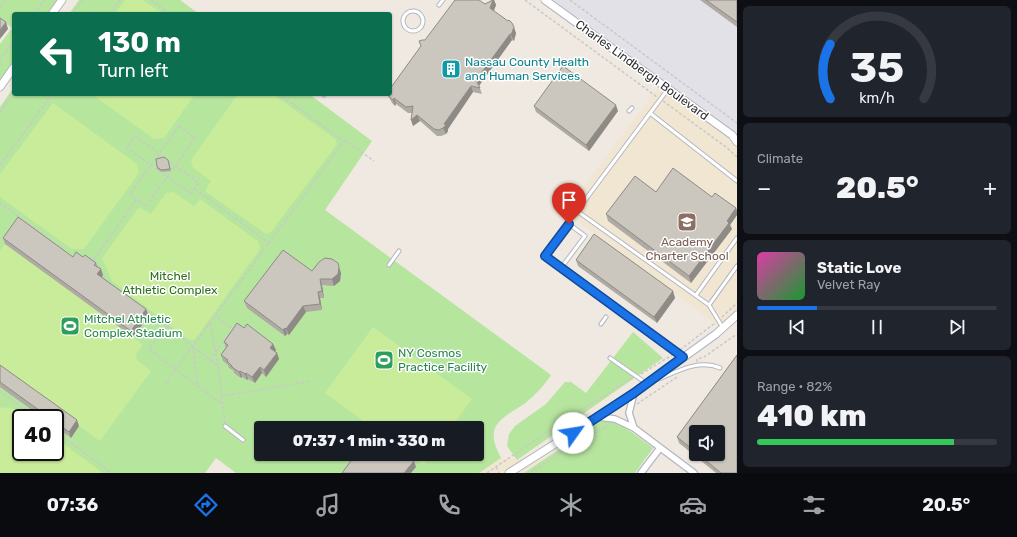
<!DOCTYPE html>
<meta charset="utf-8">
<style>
:root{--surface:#171b24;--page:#20242c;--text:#f1f3f6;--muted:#9ea1a6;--line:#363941;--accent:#1a73e8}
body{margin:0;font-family:Rubik,sans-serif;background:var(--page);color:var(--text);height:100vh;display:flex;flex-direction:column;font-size:15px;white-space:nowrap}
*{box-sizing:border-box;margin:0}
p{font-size:13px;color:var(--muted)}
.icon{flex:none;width:22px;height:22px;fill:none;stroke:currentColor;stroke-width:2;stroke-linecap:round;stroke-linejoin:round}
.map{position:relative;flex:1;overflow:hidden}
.panel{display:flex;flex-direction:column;gap:6px;padding:6px;background:#0d0f14;width:280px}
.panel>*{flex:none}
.guide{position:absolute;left:12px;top:12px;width:380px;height:84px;border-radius:4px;box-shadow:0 1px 3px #0004;background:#0b6e4f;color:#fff;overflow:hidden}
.controls{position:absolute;left:689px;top:425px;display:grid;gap:8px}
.controls a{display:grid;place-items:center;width:36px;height:36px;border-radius:4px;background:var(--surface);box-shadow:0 1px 3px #0004;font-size:20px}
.speed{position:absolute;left:12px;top:409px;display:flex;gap:8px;font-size:20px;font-weight:700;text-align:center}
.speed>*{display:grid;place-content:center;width:52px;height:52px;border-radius:50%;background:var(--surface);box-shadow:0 1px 3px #0004;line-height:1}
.speed .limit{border:2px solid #111;border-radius:6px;background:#fff;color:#111}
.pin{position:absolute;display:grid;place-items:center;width:34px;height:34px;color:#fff;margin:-41px -17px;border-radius:50% 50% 50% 0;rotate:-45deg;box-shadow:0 0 4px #0007}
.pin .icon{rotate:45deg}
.me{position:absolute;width:44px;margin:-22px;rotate:58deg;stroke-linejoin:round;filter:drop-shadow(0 0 3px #0008)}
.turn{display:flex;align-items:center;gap:14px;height:84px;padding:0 20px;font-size:18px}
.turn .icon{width:52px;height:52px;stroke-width:2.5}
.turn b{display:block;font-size:28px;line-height:34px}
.big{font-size:30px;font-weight:800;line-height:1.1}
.panel .card{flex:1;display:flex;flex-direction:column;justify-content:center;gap:6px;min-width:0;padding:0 14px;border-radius:6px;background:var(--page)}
.panel .dial{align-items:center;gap:0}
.dial svg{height:104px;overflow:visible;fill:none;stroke:var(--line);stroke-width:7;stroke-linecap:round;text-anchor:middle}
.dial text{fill:var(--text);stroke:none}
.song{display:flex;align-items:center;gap:12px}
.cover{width:48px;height:48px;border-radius:6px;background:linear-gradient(135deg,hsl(320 70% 55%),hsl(130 70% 35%))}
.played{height:4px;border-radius:2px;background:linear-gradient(90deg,var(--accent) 25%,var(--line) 25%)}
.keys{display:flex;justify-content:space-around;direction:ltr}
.heat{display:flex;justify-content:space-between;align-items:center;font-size:22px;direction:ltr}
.charge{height:6px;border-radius:3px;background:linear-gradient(90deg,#34c759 82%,var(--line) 0)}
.trip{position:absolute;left:254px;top:421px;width:230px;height:40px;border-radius:4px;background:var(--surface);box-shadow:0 1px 3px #0004;font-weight:800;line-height:40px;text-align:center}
.menu{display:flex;height:64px;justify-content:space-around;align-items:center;background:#090b0e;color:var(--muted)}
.menu .icon{width:28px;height:28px}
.menu .on{color:var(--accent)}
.menu b{font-size:18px;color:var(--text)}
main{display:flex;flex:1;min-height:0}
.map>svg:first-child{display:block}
.industrial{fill:#e3e1e8}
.education{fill:#f0e6d1}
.green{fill:#b6e59e;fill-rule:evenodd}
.pitch{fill:#c9ec9a}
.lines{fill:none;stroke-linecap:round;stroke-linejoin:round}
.service-casing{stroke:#b4b7c1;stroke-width:5}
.minor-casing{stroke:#b4b7c1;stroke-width:8}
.tertiary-casing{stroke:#b4b7c1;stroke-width:9}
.path{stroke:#c9c9c9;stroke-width:1.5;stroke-dasharray:3 2;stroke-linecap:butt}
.service{stroke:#fff;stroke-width:3}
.minor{stroke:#fff;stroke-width:5.5}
.tertiary{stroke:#fff;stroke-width:7}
.wall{fill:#afaba4;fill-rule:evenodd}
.shaded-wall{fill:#8e8b86}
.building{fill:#cbc7bf;stroke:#8e8b86}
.route-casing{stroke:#114b97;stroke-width:10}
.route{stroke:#1a73e8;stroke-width:7}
.labels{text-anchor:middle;stroke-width:3;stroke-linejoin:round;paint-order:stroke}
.culture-label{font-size:12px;fill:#0d838f;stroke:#fff;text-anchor:start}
.street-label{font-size:12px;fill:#2e2e2e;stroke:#fff}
.education-label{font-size:12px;fill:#785e54;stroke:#fff}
.park-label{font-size:12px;fill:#2c6e1b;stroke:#fff}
.leisure-label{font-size:12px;fill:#27864d;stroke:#fff;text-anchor:start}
</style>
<main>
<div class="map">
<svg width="737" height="473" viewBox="0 0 737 473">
<rect width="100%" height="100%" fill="#efe9e1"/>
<path class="industrial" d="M548,0H737V138Z"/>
<path class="education" d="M662,82L737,141V317L721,328L565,212Z
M500,459L586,460L603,473H478Z"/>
<path class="green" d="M0,0H62L52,14H14V67L0,87V44L12,28L0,19Z
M79,0H180L199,14H69Z
M14,87V94H309L372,141L325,210L551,375C544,386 534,396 524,404C514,411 500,417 495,428C491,438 497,450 501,458L479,473H236L216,458L205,473H0V107ZM21,418H55V452H21ZM261,428H477V454H261Z
M633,332L663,358L517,460L507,446L509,434L515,426L546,404L565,382H571L586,393Z
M601,421L619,423L653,448L635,473H524Z"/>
<path class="pitch" d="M125,0H143L163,14H115Z
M91,94H195L164,138L154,139Z
M238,94H273L335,139L337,142L335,147L271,232L266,234L205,191L211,181L193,168L191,160Z
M53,103L137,164L139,173L84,249H72L0,197V174Z
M173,192L194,206L200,199L259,242L260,249L196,338L193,340L188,339L112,281L102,258L139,207L151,214L166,193Z
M5,244L100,280L149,316L133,337L143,345L136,354L137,360L151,371L100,441L79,426L71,438L55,418L0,387V251Z
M373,327L472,399L451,428H373L325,393Z
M4,407L19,410L30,418H21V452H55V437L103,473H0V409Z
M409,454H432L424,465Z"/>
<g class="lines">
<defs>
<path id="service" d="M439,5L443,0
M403 21a10 10 0 1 1 20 0a10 10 0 1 1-20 0Z
M668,89L577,211L709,305L737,266
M323,94L324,95
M629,111L632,108
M650,113L737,181
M389,265L399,251
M561,268L585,236L569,224L545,256L561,268L683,357
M696,295L737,238
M709,305L723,328
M601,324L606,317
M610,358L646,383
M659,379C678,371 699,359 720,368
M225,426L243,440"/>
<path id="minor" d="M634,393L629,413L634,428
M598,417L615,419L634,428L694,473
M641,473L660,448"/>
<path id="tertiary" d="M545,0L732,135L737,142
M52,14L62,0
M0,87L14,67
M509,473L596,418L634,393L716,334L737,315"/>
</defs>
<use href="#service" class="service-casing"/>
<use href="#minor" class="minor-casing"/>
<use href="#tertiary" class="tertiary-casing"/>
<path class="path" d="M151,0L170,14
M525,0L657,97
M570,0L737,123
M0,7L5,0
M34,14L44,0
M72,14L82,0
M110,14L120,0
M0,60L14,41
M663,101L726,147L737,157
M0,112L14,93
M179,126L195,138L146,206L130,194Z
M135,136L199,183L191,194L127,148Z
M344,141L350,144L374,161
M0,165L52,94
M195,189L269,243
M0,203L63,249
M88,258L94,259L106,280
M94,259L137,199
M147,311L218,366L225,422
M722,317L737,303
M210,324L218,365
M167,326L149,349L222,404
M193,346L198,386
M680,350L715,323
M210,360L233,329L215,316
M697,362V359L704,357L737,334
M641,374L672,355
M165,384L344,141L279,94
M0,391L37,418
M222,396L311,381
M637,404L677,377
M55,431L112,473
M496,467L499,473
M487,473L565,420L632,378
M530,473L571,446L608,425"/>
<use href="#service" class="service"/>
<use href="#minor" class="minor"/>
<use href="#tertiary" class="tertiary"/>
</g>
<path class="wall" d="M492,0H494L496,5L494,11L516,33L514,41L512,40L479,86L482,94L473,92L448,129V131L446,134L441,136H437L420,121L413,126L412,113H408L396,104L395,106L392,103L389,97L392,86L485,4Z
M700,0H737V27Z
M534,106L618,111L589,151L536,112Z
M169,162L171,171L162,172L157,169V167Z
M712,197L736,208L737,211V215L730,225L732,229L691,283L608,221L606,214Z
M3,238L73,257H83L96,263L98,267L103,275L102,277L149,316L133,337L5,244Z
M576,260L673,291L675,298L657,323L578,266Z
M312,271L341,273L340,281L334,286L322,285L324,298H320L322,310L306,312L289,335L287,334L285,336L247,308L244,301Z
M244,328L273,344L276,350L275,351L277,353L279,359L266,377L262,373L255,383L248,379L247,380L242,377L241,378L234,373L233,370L229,368L228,365L223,361L221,355L226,348L224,342Z
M737,355V473H716L679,443L677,437ZM696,432H718V454H696Z
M0,365L79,426L71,438L55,426V418H43L0,387Z"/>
<path class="shaded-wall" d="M493,0H494L496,5L492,14L490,8Z
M6,22L8,29L0,39V30Z
M514,27L516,33L514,41L511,35Z
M510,34L512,40L478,87L476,80Z
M471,86L473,92L448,129V131L446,134L443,128L444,124Z
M394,98L396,104L395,106L393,100Z
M616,105L618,111L589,151L586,145Z
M417,115L420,121L413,126L411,120Z
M736,208L737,211V215L730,225L732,229L691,283L689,276Z
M339,267L341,273L340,281L334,286L332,279Z
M101,269L103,275L100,280L97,274Z
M320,279L322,285L324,298L322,291Z
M673,291L675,298L657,323L654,317Z
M318,292L320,298L322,310L320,304Z
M303,306L306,312L289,335L286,329Z
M146,309L149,316L133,337L131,331Z
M285,328L287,334L285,336L283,330Z
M273,344L276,350L273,354L270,348Z
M277,353L279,359L266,377L264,370Z
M260,367L262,373L255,383L252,377Z
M240,371L242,377L241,378L239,372Z
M246,373L248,379L247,380L245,374Z
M77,420L79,426L71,438L69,432Z
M414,461L416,467L411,473H404Z"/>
<path class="building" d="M455,0H479L485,4L493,0L490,8L508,21L509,20L512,23L514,27L511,35L510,34L476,80L480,88L471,86L444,124L446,125L443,128L439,130L434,129L417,115L411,120L413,106L406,107L394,98L393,100L389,97V94H390V85L392,86L421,46L419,41L422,40H425Z
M706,0H737V22Z
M0,18L6,22L0,30Z
M563,66L616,105L586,145L534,106Z
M164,157L168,160L170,169L161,170L157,167L156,159Z
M673,168L712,197L715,193L736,208L727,221L729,223L689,276L606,214L635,176L656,192Z
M18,217L73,257L76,252L83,257L85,255L96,263L94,265L101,269L97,274L146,309L131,331L3,238Z
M594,234L673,291L654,317L576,260Z
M283,250L312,271L319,262L325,258L332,259L338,263L339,267L338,274L332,279H320L322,291L318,292L320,304L303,306L286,329L285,328L283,330L244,301Z
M237,323L244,328L247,324L273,344L270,348L277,353L264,370L260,367L252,377L246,373L245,374L240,371L239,372L232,367V366L227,361L228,360L221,355L228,345L224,342Z
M737,355V473H721L698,454H718V432H696V452L677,437Z
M0,365L77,420L69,432L55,422V418H50L0,382Z
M356,454H405L414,461L404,473H342Z"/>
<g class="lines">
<defs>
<path id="route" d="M569,224L545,256L683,357L634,393L573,433"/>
</defs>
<use href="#route" class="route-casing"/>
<use href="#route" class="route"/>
</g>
<defs>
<symbol id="building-square" viewBox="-11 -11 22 22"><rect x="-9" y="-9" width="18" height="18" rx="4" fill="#0f9aa8" stroke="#fff"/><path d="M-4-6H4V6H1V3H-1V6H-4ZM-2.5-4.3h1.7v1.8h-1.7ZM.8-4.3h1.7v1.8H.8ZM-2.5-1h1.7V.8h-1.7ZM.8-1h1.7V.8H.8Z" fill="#fff"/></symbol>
<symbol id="school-square" viewBox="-11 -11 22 22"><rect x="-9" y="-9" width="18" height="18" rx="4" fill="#8d6e63" stroke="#fff"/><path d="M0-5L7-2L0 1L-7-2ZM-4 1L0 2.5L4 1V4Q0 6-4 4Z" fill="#fff"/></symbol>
<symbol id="stadium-square" viewBox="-11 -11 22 22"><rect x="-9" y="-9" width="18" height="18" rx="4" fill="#2e9e5b" stroke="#fff"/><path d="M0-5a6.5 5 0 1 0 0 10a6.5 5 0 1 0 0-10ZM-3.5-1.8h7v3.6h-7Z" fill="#fff"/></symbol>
</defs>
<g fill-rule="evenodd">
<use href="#building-square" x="440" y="58" width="22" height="22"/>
<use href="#school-square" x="676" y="211" width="22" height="22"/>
<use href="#stadium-square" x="59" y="315" width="22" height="22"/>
<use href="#stadium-square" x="373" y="349" width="22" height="22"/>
</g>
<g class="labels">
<g class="culture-label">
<text x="465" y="66">Nassau County Health<tspan x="465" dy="14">and Human Services</tspan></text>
</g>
<g class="street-label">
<text transform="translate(642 70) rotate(36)" y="4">Charles Lindbergh Boulevard</text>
</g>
<g class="education-label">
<text x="687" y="246">Academy<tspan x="687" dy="14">Charter School</tspan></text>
</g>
<g class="park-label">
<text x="170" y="280">Mitchel<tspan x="170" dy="14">Athletic Complex</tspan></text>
</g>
<g class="leisure-label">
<text x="84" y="323">Mitchel Athletic<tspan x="84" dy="14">Complex Stadium</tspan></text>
<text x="398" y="357">NY Cosmos<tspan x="398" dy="14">Practice Facility</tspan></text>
</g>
</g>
</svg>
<div class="controls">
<a><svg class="icon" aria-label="sound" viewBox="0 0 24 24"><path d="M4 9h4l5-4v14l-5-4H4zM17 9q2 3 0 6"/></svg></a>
</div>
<div class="speed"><div class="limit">40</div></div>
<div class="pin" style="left:569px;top:224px;background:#d93025"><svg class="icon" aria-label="arrive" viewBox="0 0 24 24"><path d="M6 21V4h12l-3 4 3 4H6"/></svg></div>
<svg class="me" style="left:573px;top:433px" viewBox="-20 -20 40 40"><circle r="19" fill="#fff"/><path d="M0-13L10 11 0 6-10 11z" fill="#1a73e8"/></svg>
<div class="trip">07:37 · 1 min · 330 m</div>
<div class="guide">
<div class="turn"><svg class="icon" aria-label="left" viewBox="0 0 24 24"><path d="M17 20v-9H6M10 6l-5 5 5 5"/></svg><div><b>130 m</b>Turn left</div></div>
</div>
</div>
<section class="panel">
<div class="card dial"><svg viewBox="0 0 100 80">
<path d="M14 69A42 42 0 1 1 86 69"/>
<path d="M14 69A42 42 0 0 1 14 27" stroke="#1a73e8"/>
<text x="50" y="56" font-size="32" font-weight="700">35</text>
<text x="50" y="72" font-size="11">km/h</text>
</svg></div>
<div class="card"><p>Climate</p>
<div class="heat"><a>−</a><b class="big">20.5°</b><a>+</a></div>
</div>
<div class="card">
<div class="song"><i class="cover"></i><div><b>Static Love</b><p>Velvet Ray</p></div></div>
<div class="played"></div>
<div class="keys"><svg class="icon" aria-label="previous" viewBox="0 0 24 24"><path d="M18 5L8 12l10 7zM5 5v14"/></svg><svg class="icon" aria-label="pause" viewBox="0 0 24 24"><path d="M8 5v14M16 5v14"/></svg><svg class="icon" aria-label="next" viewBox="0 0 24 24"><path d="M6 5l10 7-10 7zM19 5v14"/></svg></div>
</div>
<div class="card"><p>Range · 82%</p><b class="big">410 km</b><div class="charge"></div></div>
</section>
</main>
<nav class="menu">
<b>07:36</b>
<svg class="icon on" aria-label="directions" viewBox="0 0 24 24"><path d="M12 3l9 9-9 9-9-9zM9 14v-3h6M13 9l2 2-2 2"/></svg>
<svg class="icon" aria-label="music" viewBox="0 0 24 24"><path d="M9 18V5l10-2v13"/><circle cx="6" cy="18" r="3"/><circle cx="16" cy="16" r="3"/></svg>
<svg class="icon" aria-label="phone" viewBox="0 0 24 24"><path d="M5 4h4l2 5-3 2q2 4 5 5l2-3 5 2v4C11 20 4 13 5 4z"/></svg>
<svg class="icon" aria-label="climate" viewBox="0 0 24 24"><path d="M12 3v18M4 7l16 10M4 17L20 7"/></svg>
<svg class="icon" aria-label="car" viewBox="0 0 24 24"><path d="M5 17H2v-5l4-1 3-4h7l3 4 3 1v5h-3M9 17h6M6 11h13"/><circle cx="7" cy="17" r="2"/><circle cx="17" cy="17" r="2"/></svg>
<svg class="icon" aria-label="filters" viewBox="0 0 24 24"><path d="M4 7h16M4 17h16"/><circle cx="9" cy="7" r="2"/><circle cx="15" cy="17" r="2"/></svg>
<b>20.5°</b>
</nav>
